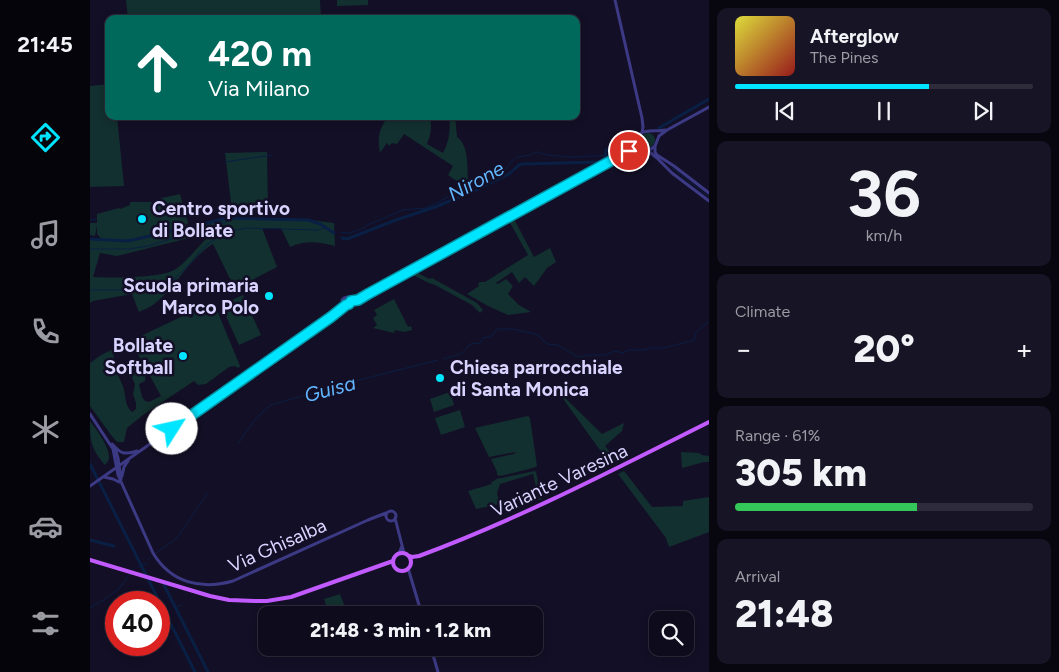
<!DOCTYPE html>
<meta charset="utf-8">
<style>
:root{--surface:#0e0b1c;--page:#171425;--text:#f1f3f6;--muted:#9b9ba3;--line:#2e2b3b;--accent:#00e5ff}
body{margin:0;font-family:Figtree,sans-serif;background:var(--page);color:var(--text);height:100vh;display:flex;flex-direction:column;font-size:19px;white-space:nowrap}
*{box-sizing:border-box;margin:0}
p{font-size:16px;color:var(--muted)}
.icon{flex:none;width:28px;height:28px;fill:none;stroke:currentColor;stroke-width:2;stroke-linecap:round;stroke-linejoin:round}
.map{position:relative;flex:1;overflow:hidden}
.panel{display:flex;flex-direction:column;gap:8px;padding:8px;background:#08060f;width:350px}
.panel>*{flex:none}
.banner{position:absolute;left:15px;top:15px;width:475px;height:105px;border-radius:10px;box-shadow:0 2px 8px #0003,0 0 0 1px var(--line);background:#00695c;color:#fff;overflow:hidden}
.fabs{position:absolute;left:559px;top:611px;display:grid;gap:10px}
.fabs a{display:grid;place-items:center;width:45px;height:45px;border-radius:10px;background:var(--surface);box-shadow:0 2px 8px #0003,0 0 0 1px var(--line);font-size:25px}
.speed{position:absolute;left:15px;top:591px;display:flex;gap:10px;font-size:25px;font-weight:700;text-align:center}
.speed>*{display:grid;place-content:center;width:65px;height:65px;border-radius:50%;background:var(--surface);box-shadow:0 2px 8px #0003,0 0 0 1px var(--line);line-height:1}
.speed .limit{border:8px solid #d22;background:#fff;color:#111}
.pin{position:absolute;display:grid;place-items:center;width:42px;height:42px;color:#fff;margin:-21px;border:2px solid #fff;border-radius:50%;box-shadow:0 1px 5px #0007}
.me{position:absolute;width:55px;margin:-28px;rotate:55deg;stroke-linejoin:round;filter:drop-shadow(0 0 4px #0008)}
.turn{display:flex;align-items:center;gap:18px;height:105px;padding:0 20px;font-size:22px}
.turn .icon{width:65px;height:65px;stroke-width:2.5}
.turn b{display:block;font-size:35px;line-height:42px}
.big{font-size:38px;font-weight:800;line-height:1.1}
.panel .widget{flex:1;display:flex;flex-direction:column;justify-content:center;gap:8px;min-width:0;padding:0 18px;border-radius:10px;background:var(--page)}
.panel .dial{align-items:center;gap:0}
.dial b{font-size:65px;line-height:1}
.song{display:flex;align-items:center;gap:15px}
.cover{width:60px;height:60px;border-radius:8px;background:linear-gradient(135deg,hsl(60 70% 55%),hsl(0 70% 35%))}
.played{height:5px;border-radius:2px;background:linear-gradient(90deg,var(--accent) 65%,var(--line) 65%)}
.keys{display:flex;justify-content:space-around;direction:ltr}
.heat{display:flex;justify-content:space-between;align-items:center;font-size:28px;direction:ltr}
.charge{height:8px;border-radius:4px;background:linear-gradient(90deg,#34c759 61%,var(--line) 0)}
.trip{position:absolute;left:168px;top:606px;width:285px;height:50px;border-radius:10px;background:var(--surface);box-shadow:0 2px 8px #0003,0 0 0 1px var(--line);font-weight:800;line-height:50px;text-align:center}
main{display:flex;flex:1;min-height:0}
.dock{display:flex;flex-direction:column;width:90px;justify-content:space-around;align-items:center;background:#06040b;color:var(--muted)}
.dock .icon{width:35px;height:35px}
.dock .selected{color:var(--accent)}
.dock b{font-size:22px;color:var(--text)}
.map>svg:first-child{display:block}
.green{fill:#12302f;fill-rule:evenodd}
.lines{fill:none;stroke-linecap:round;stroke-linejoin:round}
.stream{stroke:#0a1f44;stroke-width:1}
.canal{stroke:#0a1f44;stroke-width:3}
.tertiary{stroke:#3d3a85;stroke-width:3}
.primary{stroke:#c25bff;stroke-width:4}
.route-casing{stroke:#0095a6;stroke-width:12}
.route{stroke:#00e5ff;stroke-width:9}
.poi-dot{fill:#00e5ff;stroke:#130f26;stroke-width:2}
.labels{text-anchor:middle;stroke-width:5;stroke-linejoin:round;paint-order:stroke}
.poi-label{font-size:19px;font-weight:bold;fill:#d9d4ff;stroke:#130f26;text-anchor:start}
.street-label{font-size:19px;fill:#d9d4ff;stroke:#130f26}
.water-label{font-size:20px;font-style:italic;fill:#62b6ff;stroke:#130f26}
</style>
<main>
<nav class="dock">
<b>21:45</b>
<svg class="icon selected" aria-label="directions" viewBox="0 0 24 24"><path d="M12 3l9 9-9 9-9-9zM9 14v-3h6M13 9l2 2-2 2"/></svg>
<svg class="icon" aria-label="music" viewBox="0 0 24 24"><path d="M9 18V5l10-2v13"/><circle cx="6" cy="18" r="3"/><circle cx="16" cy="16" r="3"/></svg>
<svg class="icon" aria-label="phone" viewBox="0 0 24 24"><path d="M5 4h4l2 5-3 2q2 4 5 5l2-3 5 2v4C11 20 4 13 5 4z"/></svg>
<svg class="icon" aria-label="climate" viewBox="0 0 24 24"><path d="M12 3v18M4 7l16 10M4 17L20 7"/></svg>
<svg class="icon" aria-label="car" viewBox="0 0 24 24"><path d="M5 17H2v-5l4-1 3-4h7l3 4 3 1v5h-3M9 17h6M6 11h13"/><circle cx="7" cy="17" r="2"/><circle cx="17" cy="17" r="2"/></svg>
<svg class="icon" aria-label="filters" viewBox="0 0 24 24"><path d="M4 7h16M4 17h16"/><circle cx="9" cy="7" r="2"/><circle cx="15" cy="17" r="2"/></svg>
</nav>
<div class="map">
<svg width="619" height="672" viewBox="0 0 619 672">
<rect width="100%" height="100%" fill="#130f26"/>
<path class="green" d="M36,0H230L231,19H38Z
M247,0H278V5L247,6Z
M19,84V116H27L34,186L0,187V86Z
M299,116H340C342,126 341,135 337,144L353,153C359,142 361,129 359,116H365L367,137C379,146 377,165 378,179L371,184L358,175L363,166L314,134L307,144L302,143L299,146L297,143L290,153C287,139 289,127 299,116Z
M551 140a7 7 0 1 1 14 0a7 7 0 1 1-14 0Z
M177,152L178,211H142L135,153Z
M90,194L98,223L95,225L101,226L138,217L213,219L244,223L245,246C228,242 217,240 200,247L191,228H172L187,267L145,289L123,244C101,257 88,283 69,300C64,305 56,309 49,312L42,294L3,301L0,303V238L9,239L10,237L7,234V225L5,236L0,235V223H7V214L29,208L30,209L40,205V202H64L72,198ZM119,233L120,237L116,239C107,248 92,267 82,271C66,278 22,278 3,277L10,253L27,256Z
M424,219L444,257L460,248L466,262L457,268L444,286L435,277L429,283L422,272L406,283L408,284L416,279L423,286L418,294L429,305L441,312L418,315L398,306L377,294L389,286L388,284L390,282H395L438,255L419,221Z
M326,272L339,279L342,278L387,303L393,310L390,313L382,305L345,285L339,283L321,274Z
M153,295L171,335L149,345L131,305Z
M304,299L318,327L321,326L322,330L314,332L305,330L304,333L283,328L287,325L283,318L287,315L284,310Z
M122,303H124L150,366L149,368L144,366L139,367L116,384L108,385L104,381L53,415L37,428L34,442H27L21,435L0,406V363L11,355L97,314L100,318L103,317L101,312ZM41,345L44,347L71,396L59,402L55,401L52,397L49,384L55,381L56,374L51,372L44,373L42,378L45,384L43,394L46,403V409L42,412C35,406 36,398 34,390C33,385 30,380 28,375C26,368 26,361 23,355C28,350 36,349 41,345Z
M466,389L512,434L534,423L532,431L515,446L527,461L520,464Z
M360,392L364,405L344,412L340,399Z
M370,410L375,427L351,435L345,418Z
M438,416L440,418L447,466C442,469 418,474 410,476L407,475V472L401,459L424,454L426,452L399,457L385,428Z
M0,421C6,429 20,447 19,458C19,460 16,464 15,465C1,448 0,442 0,421Z
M591,452L609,453L612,455L619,456V462H614L592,468Z
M445,471L446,472L452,499L449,500L443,474L410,484L407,493L410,504L386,509L378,491L402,484L401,482L404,481L406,479Z
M534,471L562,507L593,506V501L619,497V532L579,547L576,538L528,474Z
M250,594L258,615H239L234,599Z"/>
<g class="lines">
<path class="stream" d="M135,162L182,155
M582,168L619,197
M0,220L6,219
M251,232L255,233H260L274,228L277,225L290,220L312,210L336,208L386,183L408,174L417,168L421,162L427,157L441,155L445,152H448L453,154L459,155L480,157L526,155
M0,249H39L58,246L134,223L146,218
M0,290H46L65,288L84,279L96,268L115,246L135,233L155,228L227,230L236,228
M353,359C367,355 372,356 380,344L390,343L393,338L401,337L405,331L408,329H422L441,333L448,335L457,344L468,345L486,356L493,357L497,355H515L525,351L532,353L538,350H554L561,348H574L604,340L605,337V333L619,321
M148,444C157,431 167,414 181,405L261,382L348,360
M66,553L86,539L117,494
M59,559L60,557
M48,567L57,563
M86,607L91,605
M0,608L15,599L29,589L44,569"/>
<path class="canal" d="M569,128L619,99
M252,238L257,239L306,220L345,207L384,191L419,174L429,165L433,164L509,162L515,158L516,150L530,149L542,142
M0,239L38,241L138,218L218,220L230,224L244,233
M0,464L105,672
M0,540L24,546
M74,585L118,672"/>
<path class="tertiary" d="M525,0L552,118L553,127L552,133
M565,146V152L567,155L584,166L619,193
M541,149C547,143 547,139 550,134C555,129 568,132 575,130
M557,150L567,158L582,173L619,201
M242,314L253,303L252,300L254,298L258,297L261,301
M0,414L23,449L28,475L63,553C81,583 111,590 143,581L278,520L296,513
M22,444C31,454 34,455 47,451
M25,448L28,458L31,479
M32,476L34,467L38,461
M14,477L23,479L29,482
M0,486L241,317L255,305L259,304L261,301L268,300L276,296L539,151L549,148L556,150L561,149L565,146L569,136L577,130L619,107
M296 516a5 5 0 1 1 10 0a5 5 0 1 1-10 0Z
M305,518L314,553
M309,553L312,546
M318,568L332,615
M341,648L348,672"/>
<path class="primary" d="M303 562a9 9 0 1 1 18 0a9 9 0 1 1-18 0Z
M319,556L322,557L329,556C429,519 523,470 619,422
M0,560L120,596L139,600L165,601H177L201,597L303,561"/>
</g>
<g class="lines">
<defs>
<path id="route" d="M82,429L241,317L256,305L259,304L261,301L268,300L278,294L539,151"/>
</defs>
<use href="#route" class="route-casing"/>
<use href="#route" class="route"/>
</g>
<g class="poi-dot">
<circle cx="52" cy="219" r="5"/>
<circle cx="179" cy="296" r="5"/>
<circle cx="93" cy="356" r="5"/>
<circle cx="350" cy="378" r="5"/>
</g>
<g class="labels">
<g class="poi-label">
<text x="62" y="215">Centro sportivo<tspan x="62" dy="22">di Bollate</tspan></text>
<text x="169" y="292" text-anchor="end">Scuola primaria<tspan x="169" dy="22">Marco Polo</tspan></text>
<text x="83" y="352" text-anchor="end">Bollate<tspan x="83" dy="22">Softball</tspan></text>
<text x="360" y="374">Chiesa parrocchiale<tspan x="360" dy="22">di Santa Monica</tspan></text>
</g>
<g class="street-label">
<text transform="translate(469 480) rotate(-25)" y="7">Variante Varesina</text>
<text transform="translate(187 545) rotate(-24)" y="7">Via Ghisalba</text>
</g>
<g class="water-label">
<text transform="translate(386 181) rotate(-29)" y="7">Nirone</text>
<text transform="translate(240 389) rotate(-15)" y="7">Guisa</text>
</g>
</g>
</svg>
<div class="fabs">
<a><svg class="icon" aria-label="search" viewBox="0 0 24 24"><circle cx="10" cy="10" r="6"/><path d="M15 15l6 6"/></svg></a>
</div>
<div class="speed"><div class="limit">40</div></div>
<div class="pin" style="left:539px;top:151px;background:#d93025"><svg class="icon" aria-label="arrive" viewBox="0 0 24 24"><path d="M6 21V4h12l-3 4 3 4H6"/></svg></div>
<svg class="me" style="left:82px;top:429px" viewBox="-20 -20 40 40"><circle r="19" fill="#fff"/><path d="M0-13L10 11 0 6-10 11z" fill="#00e5ff"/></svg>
<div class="trip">21:48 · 3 min · 1.2 km</div>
<div class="banner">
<div class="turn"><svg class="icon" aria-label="ahead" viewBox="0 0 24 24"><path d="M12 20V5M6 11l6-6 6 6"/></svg><div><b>420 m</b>Via Milano</div></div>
</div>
</div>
<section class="panel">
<div class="widget">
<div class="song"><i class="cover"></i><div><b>Afterglow</b><p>The Pines</p></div></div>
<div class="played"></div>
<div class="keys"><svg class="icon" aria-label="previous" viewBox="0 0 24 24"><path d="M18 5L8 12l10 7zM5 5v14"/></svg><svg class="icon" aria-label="pause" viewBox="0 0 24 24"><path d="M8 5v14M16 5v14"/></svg><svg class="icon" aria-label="next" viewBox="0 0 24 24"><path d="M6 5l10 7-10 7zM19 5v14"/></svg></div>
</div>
<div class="widget dial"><b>36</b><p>km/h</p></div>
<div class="widget"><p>Climate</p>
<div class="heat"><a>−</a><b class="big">20°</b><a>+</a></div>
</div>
<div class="widget"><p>Range · 61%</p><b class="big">305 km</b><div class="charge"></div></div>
<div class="widget"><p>Arrival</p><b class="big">21:48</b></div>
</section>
</main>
